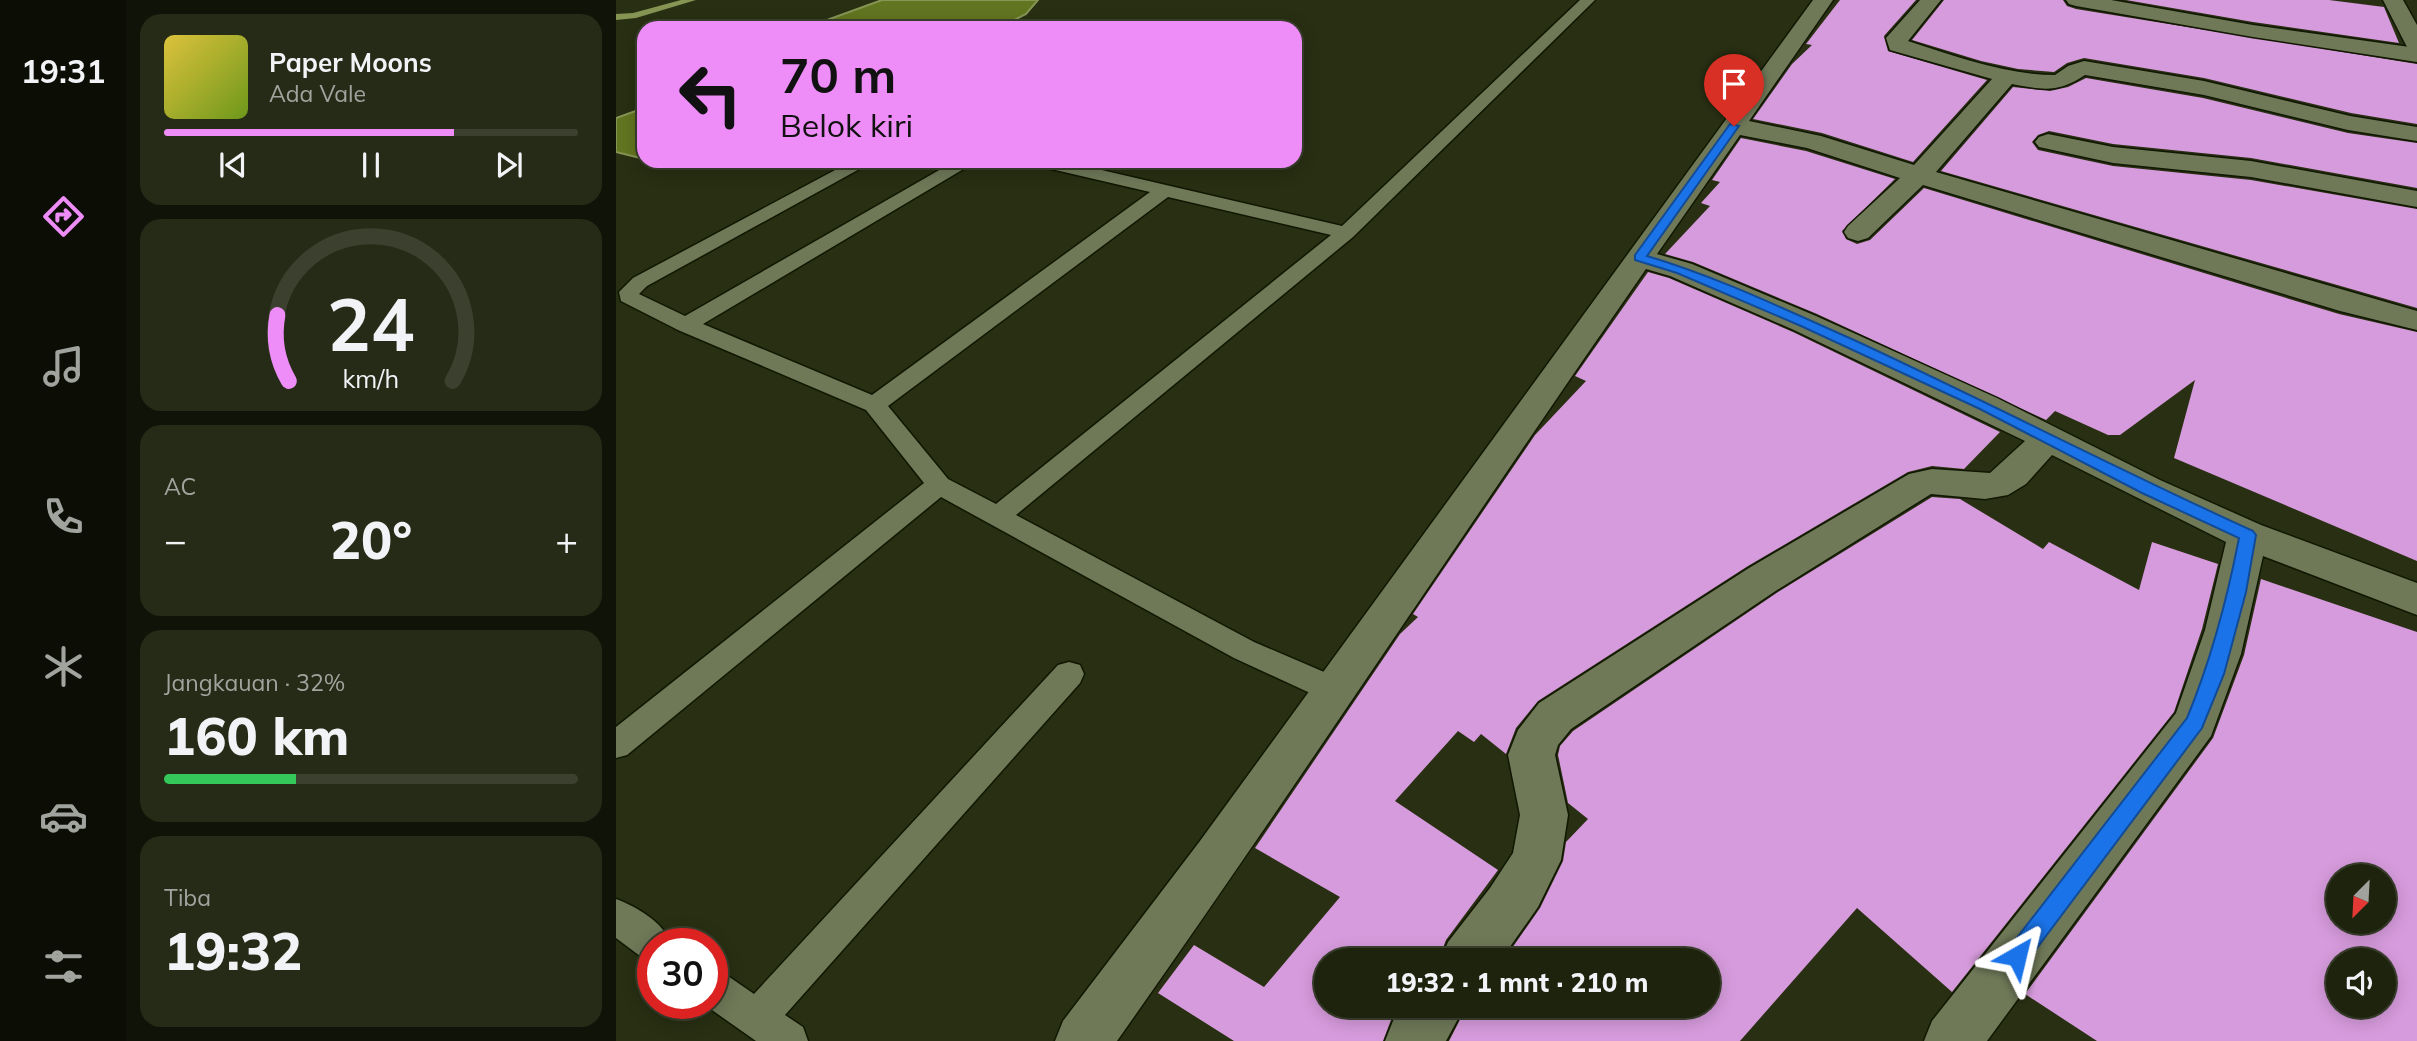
<!DOCTYPE html>
<html lang="id">
<meta charset="utf-8">
<style>
:root{--surface:#1e230e;--page:#262b17;--text:#f1f3f6;--muted:#a1a49e;--line:#3c402e;--accent:#ee8cf8}
body{margin:0;font-family:Mulish,sans-serif;background:var(--page);color:var(--text);height:100vh;display:flex;flex-direction:column;font-size:26px;white-space:nowrap}
*{box-sizing:border-box;margin:0}
p{font-size:23px;color:var(--muted)}
.icon{flex:none;width:38px;height:38px;fill:none;stroke:currentColor;stroke-width:2;stroke-linecap:round;stroke-linejoin:round}
.map{position:relative;flex:1;overflow:hidden}
.details{display:flex;flex-direction:column;gap:14px;padding:14px;background:#101308;width:490px}
.details>*{flex:none}
.hud{position:absolute;left:21px;top:21px;width:665px;height:147px;border-radius:21px;box-shadow:0 4px 18px #0003,0 0 0 2px var(--line);background:#ee8cf8;color:#111;overflow:hidden}
.needle{width:46px;rotate:204deg}
.controls{position:absolute;left:1710px;top:864px;display:grid;gap:14px}
.controls a{display:grid;place-items:center;width:70px;height:70px;border-radius:50%;background:var(--surface);box-shadow:0 4px 18px #0003,0 0 0 2px var(--line);font-size:35px}
.speed{position:absolute;left:21px;top:928px;display:flex;gap:14px;font-size:35px;font-weight:700;text-align:center}
.speed>*{display:grid;place-content:center;width:91px;height:91px;border-radius:50%;background:var(--surface);box-shadow:0 4px 18px #0003,0 0 0 2px var(--line);line-height:1}
.speed .limit{border:10px solid #d22;background:#fff;color:#111}
.pin{position:absolute;display:grid;place-items:center;width:60px;height:60px;color:#fff;margin:-72px -30px;border-radius:50% 50% 50% 0;rotate:-45deg;box-shadow:0 0 7px #0007}
.pin .icon{rotate:45deg}
.me{position:absolute;width:77px;margin:-38px;rotate:37deg;stroke-linejoin:round;filter:drop-shadow(0 0 5px #0008)}
.turn{display:flex;align-items:center;gap:24px;height:147px;padding:0 28px;font-size:32px}
.turn .icon{width:91px;height:91px;stroke-width:2.5}
.turn b{display:block;font-size:49px;line-height:60px}
.big{font-size:52px;font-weight:800;line-height:1.1}
.details .card{flex:1;display:flex;flex-direction:column;justify-content:center;gap:10px;min-width:0;padding:0 24px;border-radius:21px;background:var(--page)}
.details .dial{align-items:center;gap:0}
.dial svg{height:182px;overflow:visible;fill:none;stroke:var(--line);stroke-width:7;stroke-linecap:round;text-anchor:middle}
.dial text{fill:var(--text);stroke:none}
.song{display:flex;align-items:center;gap:21px}
.cover{width:84px;height:84px;border-radius:10px;background:linear-gradient(135deg,hsl(50 70% 55%),hsl(80 70% 35%))}
.played{height:7px;border-radius:4px;background:linear-gradient(90deg,var(--accent) 70%,var(--line) 70%)}
.keys{display:flex;justify-content:space-around;direction:ltr}
.heat{display:flex;justify-content:space-between;align-items:center;font-size:38px;direction:ltr}
.charge{height:10px;border-radius:5px;background:linear-gradient(90deg,#34c759 32%,var(--line) 0)}
.trip{position:absolute;left:698px;top:948px;width:406px;height:70px;border-radius:35px;background:var(--surface);box-shadow:0 4px 18px #0003,0 0 0 2px var(--line);font-weight:800;line-height:70px;text-align:center}
main{display:flex;flex:1;min-height:0}
.menu{display:flex;flex-direction:column;width:126px;justify-content:space-around;align-items:center;background:#0c0e06;color:var(--muted)}
.menu .icon{width:49px;height:49px}
.menu .selected{color:var(--accent)}
.menu b{font-size:32px;color:var(--text)}
.map>svg:first-child{display:block}
.water{fill:#627520;stroke:#869554;stroke-width:2}
.lines{fill:none;stroke-linecap:round;stroke-linejoin:round}
.stream{fill:#869554;fill-rule:evenodd}
.building{fill:#d69bdc;fill-rule:evenodd}
.service-casing{stroke:#111700;stroke-width:3}
.minor-casing{stroke:#111700;stroke-width:3}
.tertiary-casing{stroke:#111700;stroke-width:3}
.service{fill:#6f7958;fill-rule:evenodd}
.minor{fill:#6f7958;fill-rule:evenodd}
.tertiary{fill:#6f7958;fill-rule:evenodd}
.route{fill:#1a73e8;stroke:#114b97;stroke-width:2}
</style>
<main>
<nav class="menu">
<b>19:31</b>
<svg class="icon selected" aria-label="directions" viewBox="0 0 24 24"><path d="M12 3l9 9-9 9-9-9zM9 14v-3h6M13 9l2 2-2 2"/></svg>
<svg class="icon" aria-label="music" viewBox="0 0 24 24"><path d="M9 18V5l10-2v13"/><circle cx="6" cy="18" r="3"/><circle cx="16" cy="16" r="3"/></svg>
<svg class="icon" aria-label="phone" viewBox="0 0 24 24"><path d="M5 4h4l2 5-3 2q2 4 5 5l2-3 5 2v4C11 20 4 13 5 4z"/></svg>
<svg class="icon" aria-label="climate" viewBox="0 0 24 24"><path d="M12 3v18M4 7l16 10M4 17L20 7"/></svg>
<svg class="icon" aria-label="car" viewBox="0 0 24 24"><path d="M5 17H2v-5l4-1 3-4h7l3 4 3 1v5h-3M9 17h6M6 11h13"/><circle cx="7" cy="17" r="2"/><circle cx="17" cy="17" r="2"/></svg>
<svg class="icon" aria-label="filters" viewBox="0 0 24 24"><path d="M4 7h16M4 17h16"/><circle cx="9" cy="7" r="2"/><circle cx="15" cy="17" r="2"/></svg>
</nav>
<section class="details">
<div class="card">
<div class="song"><i class="cover"></i><div><b>Paper Moons</b><p>Ada Vale</p></div></div>
<div class="played"></div>
<div class="keys"><svg class="icon" aria-label="previous" viewBox="0 0 24 24"><path d="M18 5L8 12l10 7zM5 5v14"/></svg><svg class="icon" aria-label="pause" viewBox="0 0 24 24"><path d="M8 5v14M16 5v14"/></svg><svg class="icon" aria-label="next" viewBox="0 0 24 24"><path d="M6 5l10 7-10 7zM19 5v14"/></svg></div>
</div>
<div class="card dial"><svg viewBox="0 0 100 80">
<path d="M14 69A42 42 0 1 1 86 69"/>
<path d="M14 69A42 42 0 0 1 9 40" stroke="#ee8cf8"/>
<text x="50" y="56" font-size="32" font-weight="700">24</text>
<text x="50" y="72" font-size="11">km/h</text>
</svg></div>
<div class="card"><p>AC</p>
<div class="heat"><a>−</a><b class="big">20°</b><a>+</a></div>
</div>
<div class="card"><p>Jangkauan · 32%</p><b class="big">160 km</b><div class="charge"></div></div>
<div class="card"><p>Tiba</p><b class="big">19:32</b></div>
</section>
<div class="map">
<svg width="1801" height="1041" viewBox="0 0 1801 1041">
<rect width="100%" height="100%" fill="#282f12"/>
<path class="water" d="M266,0H422L410,14L383,28H189Z
M28,108V159L0,152V118Z"/>
<g class="lines">
<path class="stream" d="M65,0H80L20,18L0,20V14L17,13Z"/>
</g>
<path class="building" d="M1224,0H1300L1268,36L1272,51L1371,80L1297,162L1206,133L1137,119L1176,64L1196,45L1190,44Z
M1328,0H1447L1451,6L1460,9L1801,64V124L1735,113L1588,78L1468,58L1451,63L1438,72L1402,69L1365,61L1296,40Z
M1510,0H1713L1768,7L1783,43L1637,22Z
M1470,78L1587,98L1732,133L1801,143V188L1635,158L1497,144L1433,131L1422,135L1416,142L1422,150L1497,166L1635,180L1801,209V308L1325,171L1397,87L1434,91L1452,87Z
M1125,138L1190,151L1279,179L1226,231L1230,239L1241,244L1254,240L1308,188L1723,314L1801,332V561L1558,458L1579,380L1504,435H1492L1439,411L1430,420L1201,314L1077,262L1049,254L1094,206L1085,203L1104,182L1096,180Z
M1032,272L1053,278L1177,332L1384,432L1348,469L1316,466L1292,472L1132,566L922,701L900,728L890,754L865,734L858,742L842,731L779,801L882,870L830,940L822,961H710V1006H784L775,1020L767,1041H618L542,993L578,945L648,987L724,897L639,848L784,634L802,617L797,614L919,435L970,381L959,376Z
M1316,497L1344,499L1427,549L1433,542L1523,590L1536,542L1602,564L1586,629L1558,712L1336,992L1241,908L1124,1041H833L851,1006H1092V961H887L924,908L947,861L950,842L972,819L952,803L942,755L944,746L957,731L1162,592Z
M1645,579L1801,632V1041H1481L1409,994L1597,738L1628,655ZM1722,877H1768V922H1722ZM1722,961H1768V1006H1722Z"/>
<g class="lines">
<defs>
<path id="service" d="M964,0H979L737,237L400,515L638,642L729,681L733,690L729,699L718,702L707,699L618,658L325,497L11,755L0,758V727L308,483L250,410L62,330L5,301L3,292L17,278L236,161H258L31,286L23,294L69,316L339,161H361L87,324L256,395L534,192L418,165L415,161H447L726,226ZM552,197L715,235L380,504L332,479L272,406Z
M453,662L464,665L468,674L464,683L169,1015L187,1027L192,1041H140L86,1003H96V968L109,974L138,994L442,665Z
M0,899C21,907 47,922 55,943H37V961L24,956L0,938Z"/>
<path id="minor" d="M1197,0H1217L1133,121L1205,136L1298,165L1376,79L1274,50L1270,38L1304,0H1325L1292,41C1339,56 1390,75 1439,75L1452,66L1468,61L1588,81L1734,116L1801,127V141L1732,130L1588,95L1469,75C1442,93 1427,90 1396,84L1320,172L1801,311V330L1724,311L1307,185L1252,238L1242,241L1232,238L1228,232L1232,226L1284,178L1191,148L1124,135L1041,254L1076,264L1200,316L1381,398L1544,480L1645,525L1801,583V615L1647,556L1625,654L1595,736L1371,1041H1308L1316,1021L1560,713L1589,630L1610,542L1436,455L1410,484L1392,495L1369,499L1315,494L1161,590L955,729L942,745L939,755L952,815L945,860L922,907L884,961H824L832,942L874,888L897,853L904,815L892,755L902,730L923,703L1133,568L1293,474L1316,469L1374,473L1409,441L1178,330L1054,276L1030,269C852,525 681,786 501,1041H439L447,1021L584,841Z
M1450,0H1495L1637,25L1801,48V62L1637,37L1460,6L1453,4Z
M1432,134L1497,147L1635,161L1801,191V207L1635,177L1497,163L1423,147L1419,142L1423,137Z
M787,1006H849L830,1041H769L777,1021Z"/>
<path id="tertiary" d="M1767,0H1787L1801,25V52L1793,50L1790,45Z"/>
</defs>
<use href="#service" class="service-casing"/>
<use href="#minor" class="minor-casing"/>
<use href="#tertiary" class="tertiary-casing"/>
<use href="#service" class="service"/>
<use href="#minor" class="minor"/>
<use href="#tertiary" class="tertiary"/>
</g>
<path class="route" d="M1114,124L1123,126L1031,256C1102,277 1170,310 1238,340C1372,402 1503,470 1637,531L1640,535L1630,592L1608,674L1586,728L1409,964L1401,967L1393,964L1390,956L1393,948L1571,718C1595,660 1611,600 1623,538L1526,493L1364,409L1185,326L1061,273L1019,260V255Z"/>
</svg>
<div class="controls">
<a><svg class="needle" viewBox="-14 -14 28 28"><path d="M0-13l5 13h-10z" fill="#e53935"/><path d="M0 13l5-13h-10z" fill="#a1a49e"/></svg></a>
<a><svg class="icon" aria-label="sound" viewBox="0 0 24 24"><path d="M4 9h4l5-4v14l-5-4H4zM17 9q2 3 0 6"/></svg></a>
</div>
<div class="speed"><div class="limit">30</div></div>
<div class="pin" style="left:1118px;top:126px;background:#d93025"><svg class="icon" aria-label="arrive" viewBox="0 0 24 24"><path d="M6 21V4h12l-3 4 3 4H6"/></svg></div>
<svg class="me" style="left:1401px;top:956px" viewBox="-20 -20 40 40"><path d="M0-17L14 15 0 8-14 15z" fill="#1a73e8" stroke="#fff" stroke-width="4"/></svg>
<div class="trip">19:32 · 1 mnt · 210 m</div>
<div class="hud">
<div class="turn"><svg class="icon" aria-label="left" viewBox="0 0 24 24"><path d="M17 20v-9H6M10 6l-5 5 5 5"/></svg><div><b>70 m</b>Belok kiri</div></div>
</div>
</div>
</main>
